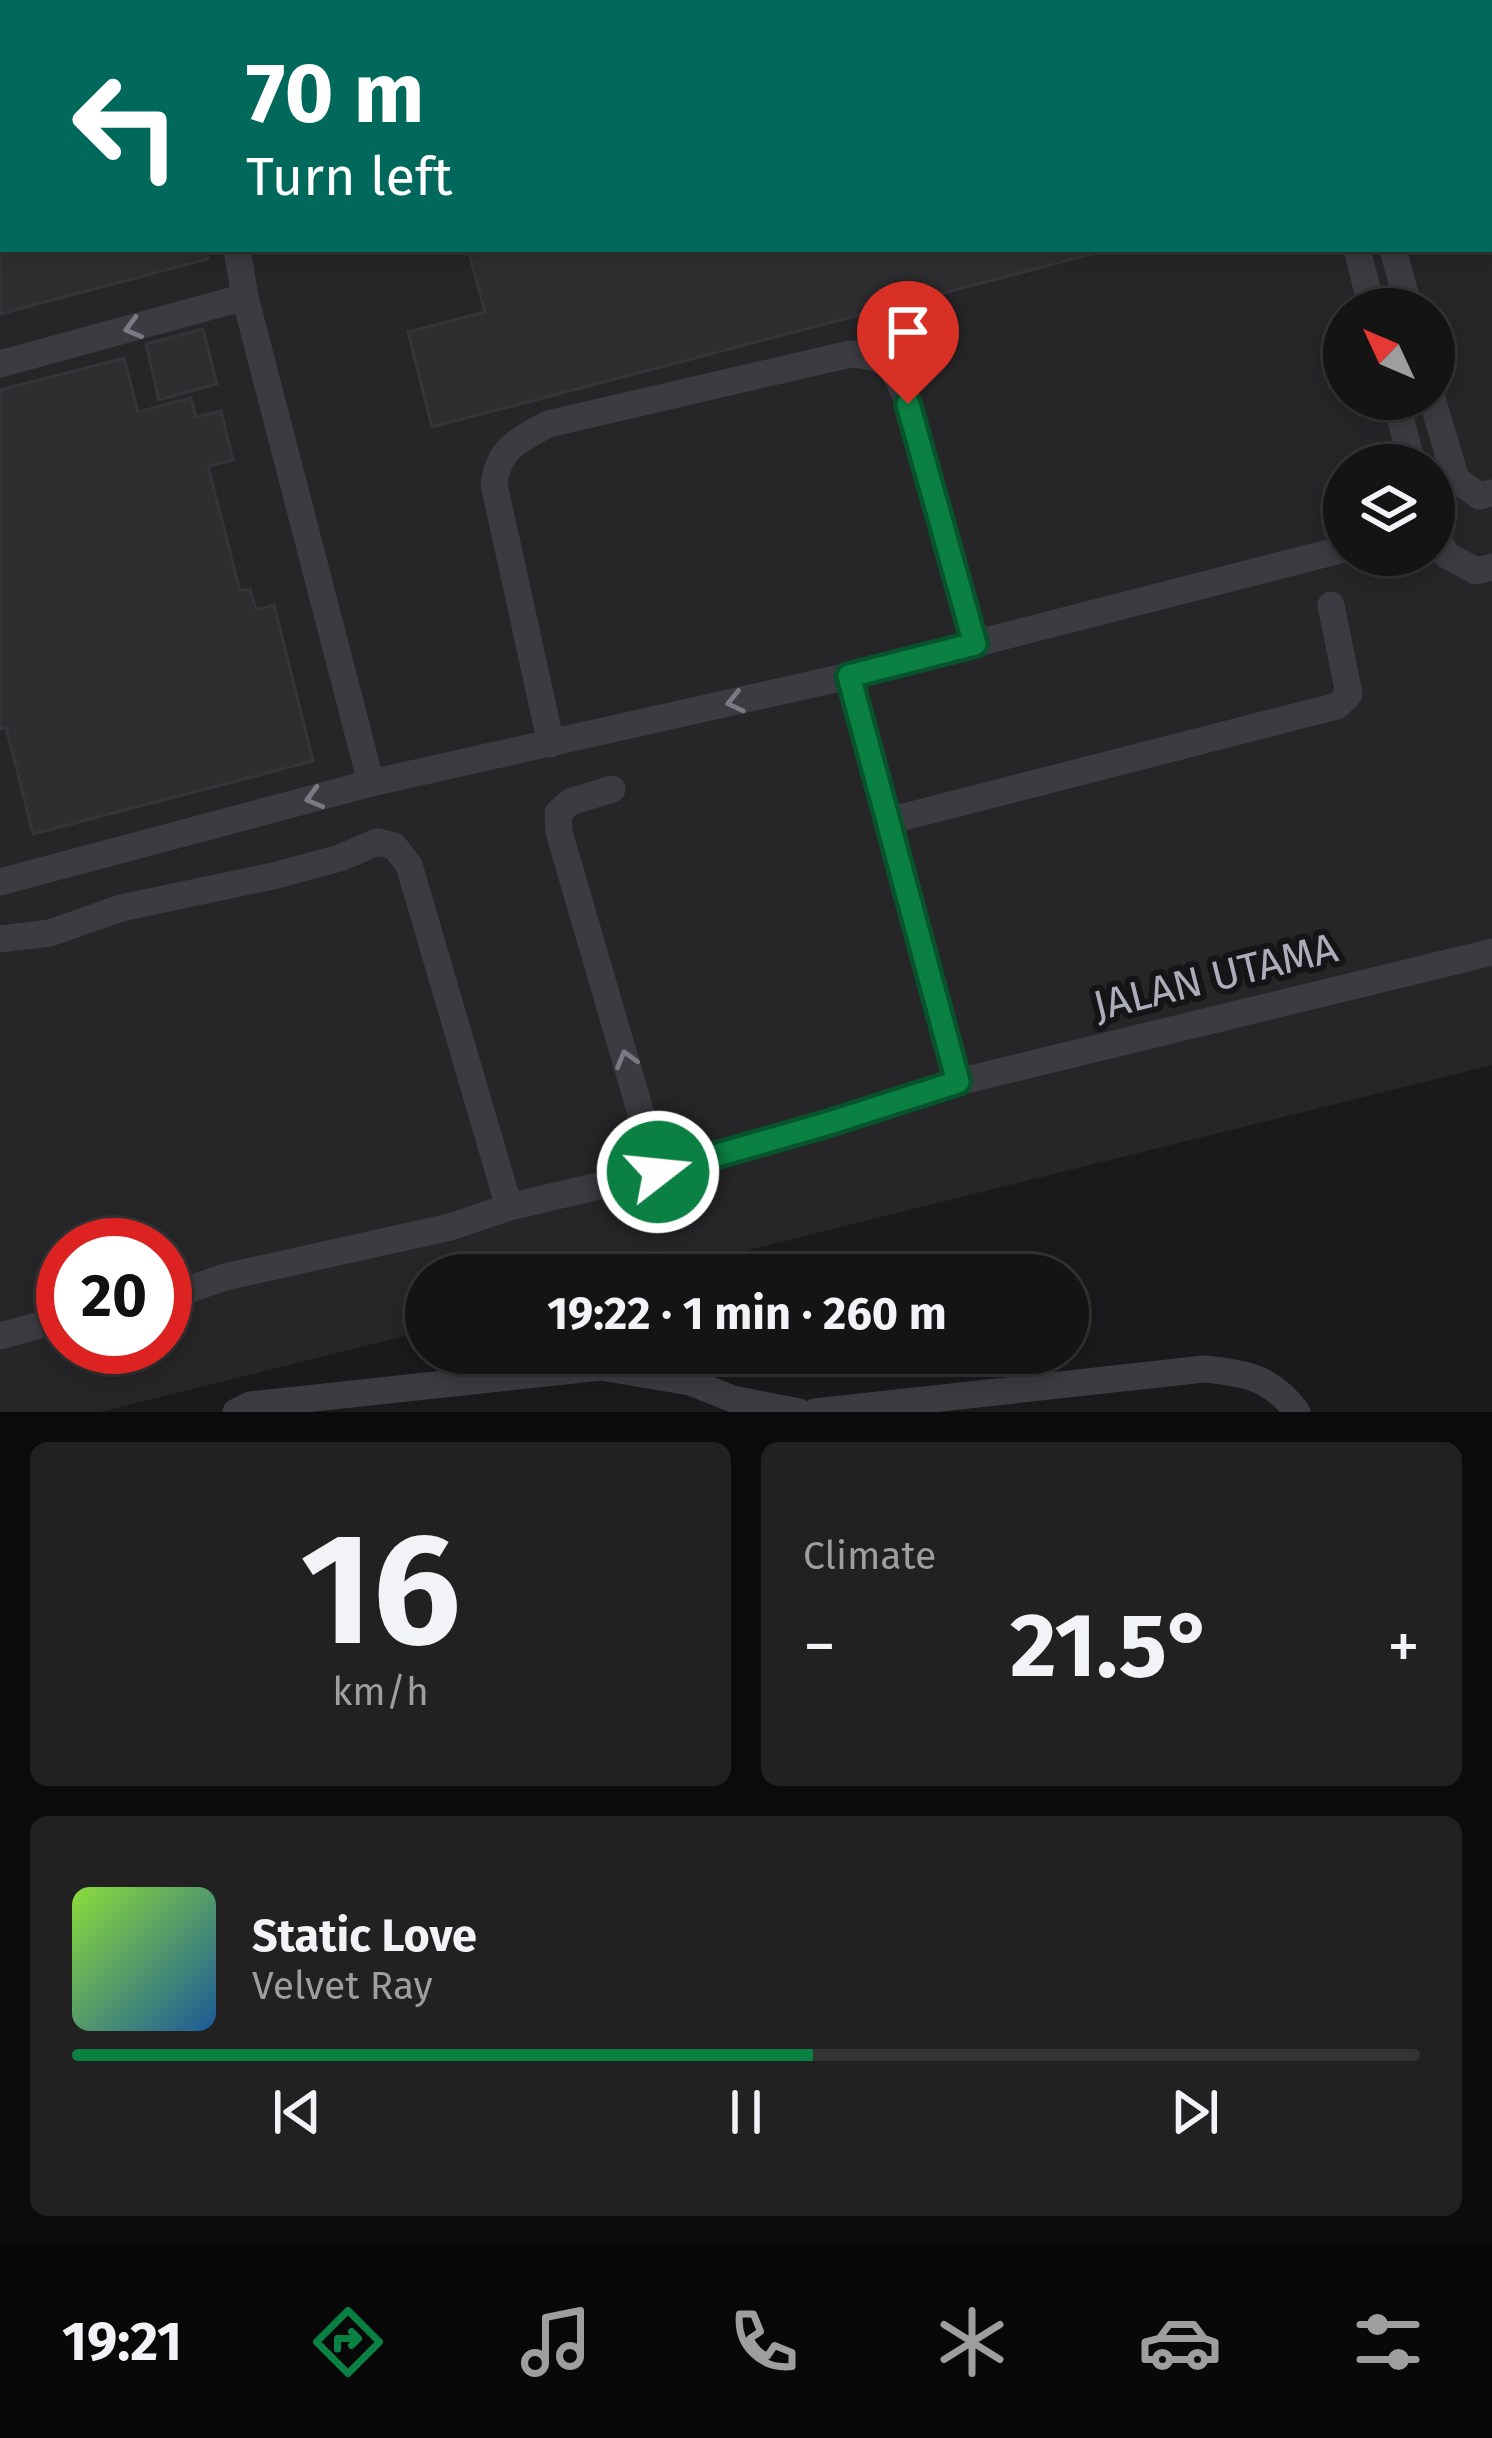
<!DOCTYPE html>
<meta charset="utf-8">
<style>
:root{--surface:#141415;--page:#212122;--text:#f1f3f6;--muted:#9d9ea0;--line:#333334;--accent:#0b8043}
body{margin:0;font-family:"Fira Sans",sans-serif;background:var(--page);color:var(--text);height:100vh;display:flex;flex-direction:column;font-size:45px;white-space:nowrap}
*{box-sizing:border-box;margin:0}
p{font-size:39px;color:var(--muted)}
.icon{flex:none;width:66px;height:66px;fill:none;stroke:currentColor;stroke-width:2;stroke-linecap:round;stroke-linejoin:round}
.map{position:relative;height:1412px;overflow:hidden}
.side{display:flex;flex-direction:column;gap:30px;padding:30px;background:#0b0b0c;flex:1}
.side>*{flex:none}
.banner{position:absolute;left:0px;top:0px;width:1494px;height:252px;box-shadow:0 6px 18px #0003,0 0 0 3px var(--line);background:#00695c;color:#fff;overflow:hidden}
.needle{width:78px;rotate:314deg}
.controls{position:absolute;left:1323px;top:288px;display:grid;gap:24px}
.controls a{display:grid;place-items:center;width:132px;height:132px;border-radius:50%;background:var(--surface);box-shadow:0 6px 18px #0003,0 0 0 3px var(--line);font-size:60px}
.speed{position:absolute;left:36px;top:1218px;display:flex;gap:24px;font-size:60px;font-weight:700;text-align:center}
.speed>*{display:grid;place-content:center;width:156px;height:156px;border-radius:50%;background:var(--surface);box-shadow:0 6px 18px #0003,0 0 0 3px var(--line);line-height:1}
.speed .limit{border:18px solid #d22;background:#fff;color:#111}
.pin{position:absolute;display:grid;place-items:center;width:102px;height:102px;color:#fff;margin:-123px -51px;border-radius:50% 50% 50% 0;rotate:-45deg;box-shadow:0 0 12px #0007}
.pin .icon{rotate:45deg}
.me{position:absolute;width:132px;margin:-66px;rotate:74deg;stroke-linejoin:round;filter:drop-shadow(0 0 9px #0008)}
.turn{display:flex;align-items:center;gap:42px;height:252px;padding:0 48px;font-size:54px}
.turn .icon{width:156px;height:156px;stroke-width:2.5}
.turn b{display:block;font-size:84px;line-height:102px}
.big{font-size:90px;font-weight:700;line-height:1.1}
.side .widget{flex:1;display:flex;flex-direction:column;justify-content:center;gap:18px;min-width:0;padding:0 42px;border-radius:18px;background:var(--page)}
.side .dial{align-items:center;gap:0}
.dial b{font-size:156px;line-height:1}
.song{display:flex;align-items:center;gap:36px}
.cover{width:144px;height:144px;border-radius:18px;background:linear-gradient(135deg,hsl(90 70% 55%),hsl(210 70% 35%))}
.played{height:12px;border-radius:6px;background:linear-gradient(90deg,var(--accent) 55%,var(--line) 55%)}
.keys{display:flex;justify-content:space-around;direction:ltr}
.heat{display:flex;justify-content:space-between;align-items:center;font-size:66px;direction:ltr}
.side .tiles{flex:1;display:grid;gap:30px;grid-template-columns:1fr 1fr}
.widget:last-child{grid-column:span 2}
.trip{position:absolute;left:405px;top:1254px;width:684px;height:120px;border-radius:60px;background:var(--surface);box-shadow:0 6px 18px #0003,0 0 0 3px var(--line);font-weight:700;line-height:120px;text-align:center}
.tab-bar{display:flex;height:192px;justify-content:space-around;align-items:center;background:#080808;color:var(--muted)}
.tab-bar .icon{width:84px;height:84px}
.tab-bar .on{color:var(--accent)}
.tab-bar b{font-size:54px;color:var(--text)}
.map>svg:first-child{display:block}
.built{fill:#262629;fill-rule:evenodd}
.building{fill:#2e2d30;stroke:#353438;stroke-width:3}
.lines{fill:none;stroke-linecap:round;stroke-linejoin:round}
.minor{stroke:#3b3b41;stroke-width:27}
.oneway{stroke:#797a84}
.route-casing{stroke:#07532c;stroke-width:30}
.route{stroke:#0b8043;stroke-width:21}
.labels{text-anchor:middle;stroke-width:12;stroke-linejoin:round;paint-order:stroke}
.street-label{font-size:42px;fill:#acadbb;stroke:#151517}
</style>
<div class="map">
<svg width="1492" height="1412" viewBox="0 0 1492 1412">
<rect width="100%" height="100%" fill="#1a1a1c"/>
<path class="built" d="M0,0H1492V1065L649,1275H426V1331L100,1412H0ZM3,3H1491V249H3ZM1344,309H1434V399H1344ZM1344,465H1434V555H1344ZM63,1245H165V1347H63Z"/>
<path class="building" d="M0,0H143V3H3V249H206L208,259L0,314Z
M324,0H1280L1281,3H324Z
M468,249H1111L432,427L408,332L485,312Z
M203,329L217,384L159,400L146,344Z
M124,358L138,412L191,398L196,417L221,411L233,460L208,466L240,591L250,589L256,610L274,605L313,761L33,834L6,727L0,729V390Z"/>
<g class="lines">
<path class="minor" d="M195,0L196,3
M1293,0L1294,3
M1327,0L1328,3
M237,249L245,297L371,783
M1357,249L1372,309
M1393,249L1409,309
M0,364L245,297
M1396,399L1412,465
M1432,399L1456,479L1479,496L1492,493
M1434,530L1446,555L1476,571L1492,567
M551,744L494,484C499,447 518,441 548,424L850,354C890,356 896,369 908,404L975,644
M612,789L570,802L558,813L559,832L658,1172
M888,821L1337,706L1349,694L1331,605
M0,882L371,783L849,676
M0,939L50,933L121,908L273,876L340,858L377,842L394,846L409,865L509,1207
M958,1082L849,676L1344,549
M165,1298L225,1277L450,1227L509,1207L658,1172L826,1124L958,1082L1492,952
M0,1336L63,1319
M236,1412L250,1405L601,1367L690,1382L733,1399L799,1412
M815,1412L1204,1369C1245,1373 1271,1377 1297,1412"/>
</g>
<defs><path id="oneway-chevron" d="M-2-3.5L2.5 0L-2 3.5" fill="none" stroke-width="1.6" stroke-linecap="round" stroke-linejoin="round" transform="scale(3)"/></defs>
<g class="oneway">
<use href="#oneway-chevron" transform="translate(133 328) rotate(165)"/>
<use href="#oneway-chevron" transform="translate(735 702) rotate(167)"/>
<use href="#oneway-chevron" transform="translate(314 798) rotate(165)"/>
<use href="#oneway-chevron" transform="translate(626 1059) rotate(-106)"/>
</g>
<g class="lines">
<defs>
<path id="route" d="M658,1172L826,1124L958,1082L849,676L975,644L908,404"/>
</defs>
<use href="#route" class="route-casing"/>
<use href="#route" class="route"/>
</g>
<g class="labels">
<g class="street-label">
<text transform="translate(1215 976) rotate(-14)" y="15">JALAN UTAMA</text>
</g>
</g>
</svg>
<div class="controls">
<a><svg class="needle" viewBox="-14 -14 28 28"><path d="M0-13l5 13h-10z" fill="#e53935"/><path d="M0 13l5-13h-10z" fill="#9d9ea0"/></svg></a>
<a><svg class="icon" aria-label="layers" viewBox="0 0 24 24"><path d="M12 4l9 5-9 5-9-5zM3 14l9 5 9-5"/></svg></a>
</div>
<div class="speed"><div class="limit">20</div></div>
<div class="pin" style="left:908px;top:404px;background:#d93025"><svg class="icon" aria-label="arrive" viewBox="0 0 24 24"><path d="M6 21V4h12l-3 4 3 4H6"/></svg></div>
<svg class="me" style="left:658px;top:1172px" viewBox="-20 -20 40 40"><circle r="17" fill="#0b8043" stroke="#fff" stroke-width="3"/><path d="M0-11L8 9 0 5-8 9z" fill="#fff"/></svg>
<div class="trip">19:22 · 1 min · 260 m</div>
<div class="banner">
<div class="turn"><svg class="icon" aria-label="left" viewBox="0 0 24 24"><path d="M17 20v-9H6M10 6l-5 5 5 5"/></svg><div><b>70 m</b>Turn left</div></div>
</div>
</div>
<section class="side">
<div class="tiles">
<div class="widget dial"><b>16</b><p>km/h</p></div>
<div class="widget"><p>Climate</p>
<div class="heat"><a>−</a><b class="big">21.5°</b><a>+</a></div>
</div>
<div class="widget">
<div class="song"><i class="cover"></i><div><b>Static Love</b><p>Velvet Ray</p></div></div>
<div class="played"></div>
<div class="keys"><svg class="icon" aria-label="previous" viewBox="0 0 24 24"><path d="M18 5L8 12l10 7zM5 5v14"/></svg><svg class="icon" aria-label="pause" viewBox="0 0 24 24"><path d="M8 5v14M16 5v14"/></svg><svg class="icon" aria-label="next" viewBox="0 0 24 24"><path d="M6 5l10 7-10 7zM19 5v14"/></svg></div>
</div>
</div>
</section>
<nav class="tab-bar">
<b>19:21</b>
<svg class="icon on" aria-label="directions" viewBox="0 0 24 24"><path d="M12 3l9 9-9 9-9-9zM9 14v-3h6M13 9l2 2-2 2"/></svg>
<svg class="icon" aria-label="music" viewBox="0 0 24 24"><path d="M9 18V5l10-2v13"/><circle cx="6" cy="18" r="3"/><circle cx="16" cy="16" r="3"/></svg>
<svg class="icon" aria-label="phone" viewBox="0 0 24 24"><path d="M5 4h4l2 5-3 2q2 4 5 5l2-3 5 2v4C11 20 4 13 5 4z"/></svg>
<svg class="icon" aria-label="climate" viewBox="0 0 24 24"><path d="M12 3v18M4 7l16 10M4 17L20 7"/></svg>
<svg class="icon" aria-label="car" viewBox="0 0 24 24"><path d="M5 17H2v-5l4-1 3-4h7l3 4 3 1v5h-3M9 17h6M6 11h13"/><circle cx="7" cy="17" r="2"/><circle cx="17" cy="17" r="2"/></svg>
<svg class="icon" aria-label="filters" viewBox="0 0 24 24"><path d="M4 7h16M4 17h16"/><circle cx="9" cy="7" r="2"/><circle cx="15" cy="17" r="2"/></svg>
</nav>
